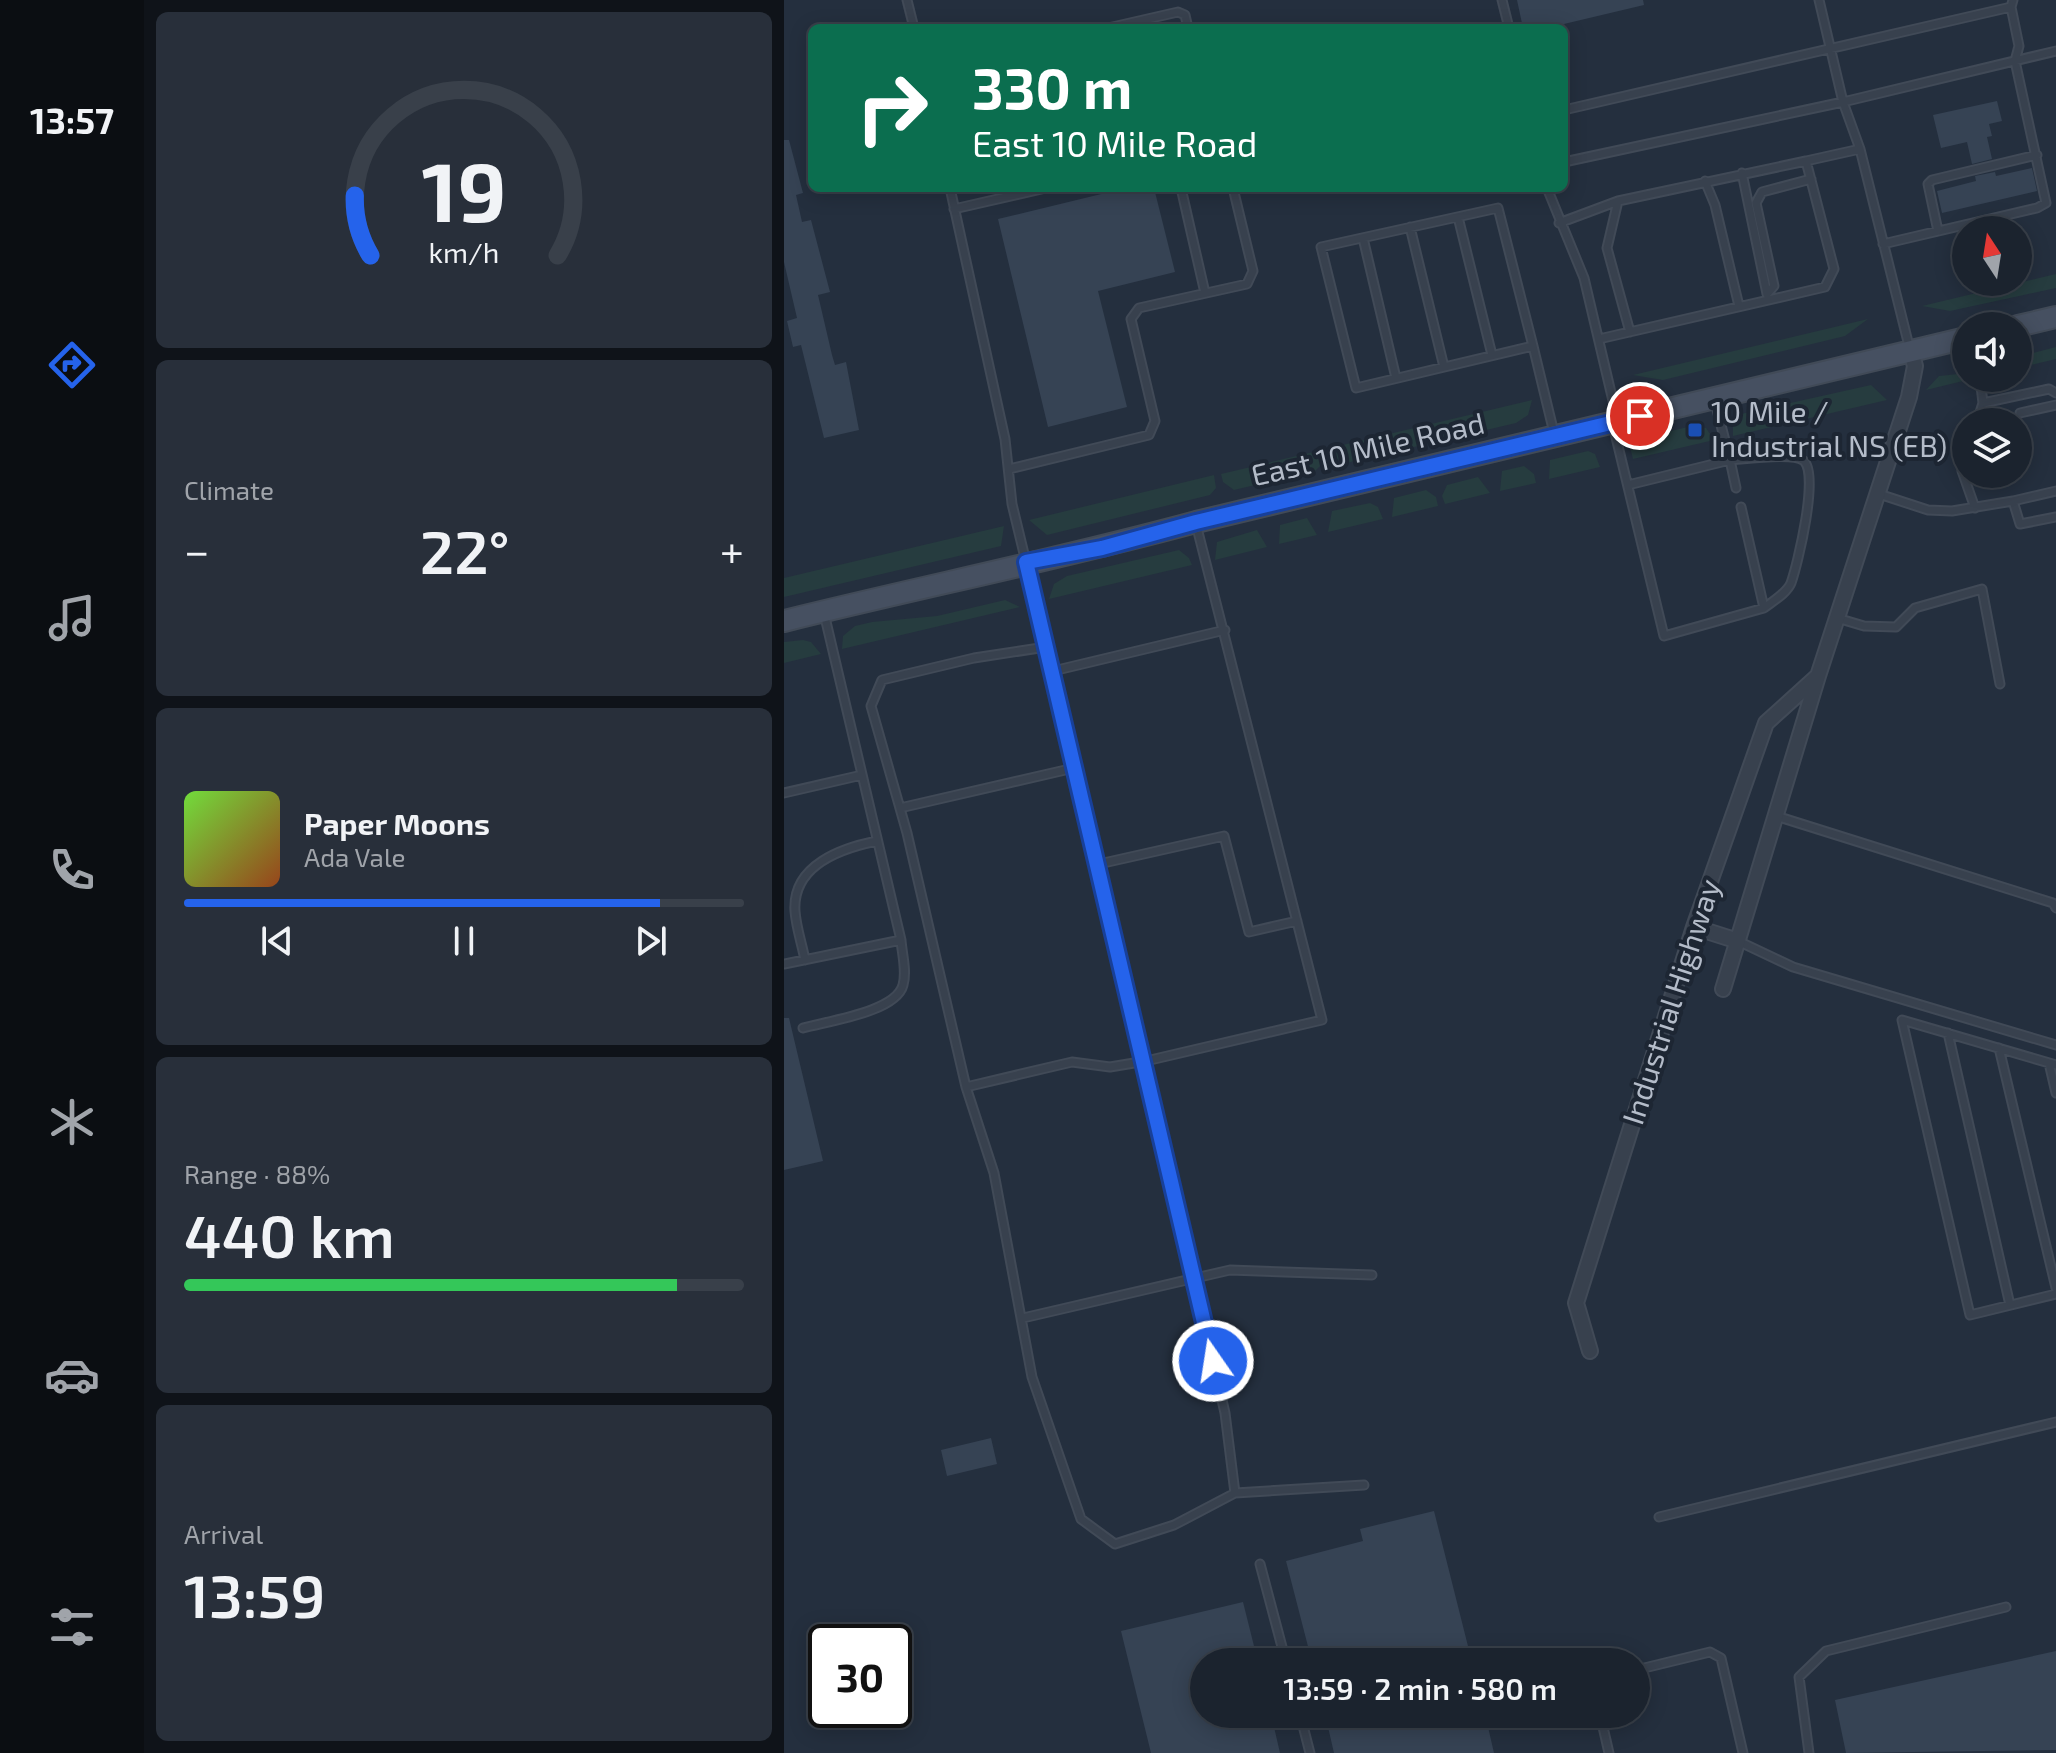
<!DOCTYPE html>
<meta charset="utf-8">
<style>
:root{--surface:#1b232e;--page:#282f3a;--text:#f1f3f6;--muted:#a0a4aa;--line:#39404a;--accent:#2563eb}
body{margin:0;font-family:"Exo 2",sans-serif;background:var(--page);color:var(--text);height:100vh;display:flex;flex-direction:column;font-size:30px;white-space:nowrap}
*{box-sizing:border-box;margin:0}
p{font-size:26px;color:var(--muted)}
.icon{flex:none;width:44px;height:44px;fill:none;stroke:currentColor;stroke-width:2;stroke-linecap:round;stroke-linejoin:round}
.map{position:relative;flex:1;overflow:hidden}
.panel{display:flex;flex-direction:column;gap:12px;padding:12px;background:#0f1319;width:640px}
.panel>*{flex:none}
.hud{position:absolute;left:24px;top:24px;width:760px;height:168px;border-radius:12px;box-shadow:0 4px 20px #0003,0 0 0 2px var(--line);background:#0b6e4f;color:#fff;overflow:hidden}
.needle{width:52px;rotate:348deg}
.controls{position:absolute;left:1168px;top:216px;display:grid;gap:16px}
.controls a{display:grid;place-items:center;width:80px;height:80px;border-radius:50%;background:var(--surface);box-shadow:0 4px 20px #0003,0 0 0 2px var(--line);font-size:40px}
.speed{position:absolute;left:24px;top:1624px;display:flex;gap:16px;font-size:40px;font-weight:700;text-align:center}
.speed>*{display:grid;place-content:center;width:104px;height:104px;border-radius:50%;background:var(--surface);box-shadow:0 4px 20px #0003,0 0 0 2px var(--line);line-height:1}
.speed .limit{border:4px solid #111;border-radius:12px;background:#fff;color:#111}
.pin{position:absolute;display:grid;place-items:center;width:68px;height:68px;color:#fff;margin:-34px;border:4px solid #fff;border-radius:50%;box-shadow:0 2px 8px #0007}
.me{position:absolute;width:88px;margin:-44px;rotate:347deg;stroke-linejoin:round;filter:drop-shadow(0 0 6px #0008)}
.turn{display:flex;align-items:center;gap:28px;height:168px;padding:0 32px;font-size:36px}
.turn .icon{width:104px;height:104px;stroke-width:2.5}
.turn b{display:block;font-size:56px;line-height:68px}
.big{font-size:60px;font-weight:600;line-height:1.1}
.panel .widget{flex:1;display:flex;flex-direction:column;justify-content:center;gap:12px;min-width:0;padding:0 28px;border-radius:12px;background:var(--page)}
.panel .dial{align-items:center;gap:0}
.dial svg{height:208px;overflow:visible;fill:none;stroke:var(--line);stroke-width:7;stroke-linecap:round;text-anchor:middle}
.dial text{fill:var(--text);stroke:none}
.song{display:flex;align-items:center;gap:24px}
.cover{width:96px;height:96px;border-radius:12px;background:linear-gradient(135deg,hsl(100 70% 55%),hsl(20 70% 35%))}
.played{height:8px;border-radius:4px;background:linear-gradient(90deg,var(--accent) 85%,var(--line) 85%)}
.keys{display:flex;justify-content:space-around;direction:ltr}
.heat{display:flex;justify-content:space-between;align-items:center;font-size:44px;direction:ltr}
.charge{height:12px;border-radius:6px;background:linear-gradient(90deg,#34c759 88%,var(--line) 0)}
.trip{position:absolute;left:406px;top:1648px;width:460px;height:80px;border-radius:40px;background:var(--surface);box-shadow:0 4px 20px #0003,0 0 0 2px var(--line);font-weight:600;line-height:80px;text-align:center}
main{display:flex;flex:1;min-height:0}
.menu{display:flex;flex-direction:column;width:144px;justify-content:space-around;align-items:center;background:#0b0e12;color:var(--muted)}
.menu .icon{width:56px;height:56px}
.menu .on{color:var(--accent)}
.menu b{font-size:36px;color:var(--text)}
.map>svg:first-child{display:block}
.green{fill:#263c3f}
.building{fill:#364354}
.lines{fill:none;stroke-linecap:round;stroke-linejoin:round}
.lane-casing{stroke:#414a57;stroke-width:11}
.street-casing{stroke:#414a57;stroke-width:18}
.secondary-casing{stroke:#414a57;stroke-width:24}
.lane{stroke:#38414e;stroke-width:7}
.street{stroke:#38414e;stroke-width:14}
.secondary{stroke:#465061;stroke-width:20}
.route-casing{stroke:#184099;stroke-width:20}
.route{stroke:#2563eb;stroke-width:14}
.transit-dot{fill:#1a4fb4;stroke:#1d2633;stroke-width:3}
.labels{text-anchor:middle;stroke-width:8;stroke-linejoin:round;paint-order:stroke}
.poi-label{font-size:30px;fill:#b4bcc9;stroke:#1d2633;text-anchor:start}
.street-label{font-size:30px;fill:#b4bcc9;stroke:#1d2633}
</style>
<main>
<nav class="menu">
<b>13:57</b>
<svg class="icon on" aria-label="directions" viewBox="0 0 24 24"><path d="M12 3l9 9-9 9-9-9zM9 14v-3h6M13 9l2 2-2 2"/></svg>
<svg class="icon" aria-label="music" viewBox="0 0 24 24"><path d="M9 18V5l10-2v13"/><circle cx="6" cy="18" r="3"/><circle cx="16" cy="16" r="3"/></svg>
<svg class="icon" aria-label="phone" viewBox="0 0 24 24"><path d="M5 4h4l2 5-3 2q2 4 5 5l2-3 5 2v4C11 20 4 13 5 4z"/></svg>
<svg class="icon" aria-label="climate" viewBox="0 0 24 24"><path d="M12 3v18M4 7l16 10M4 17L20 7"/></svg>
<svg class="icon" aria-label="car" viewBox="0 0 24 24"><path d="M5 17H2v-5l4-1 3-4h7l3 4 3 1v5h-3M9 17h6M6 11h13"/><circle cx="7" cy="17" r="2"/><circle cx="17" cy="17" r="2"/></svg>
<svg class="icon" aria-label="filters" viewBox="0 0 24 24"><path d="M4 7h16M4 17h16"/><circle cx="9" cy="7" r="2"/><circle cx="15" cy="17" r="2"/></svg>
</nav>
<section class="panel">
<div class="widget dial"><svg viewBox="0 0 100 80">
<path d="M14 69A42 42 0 1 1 86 69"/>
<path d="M14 69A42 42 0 0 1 8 46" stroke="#2563eb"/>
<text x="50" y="56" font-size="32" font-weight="700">19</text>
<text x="50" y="72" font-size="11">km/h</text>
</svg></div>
<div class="widget"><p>Climate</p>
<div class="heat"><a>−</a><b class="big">22°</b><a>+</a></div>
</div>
<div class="widget">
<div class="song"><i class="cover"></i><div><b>Paper Moons</b><p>Ada Vale</p></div></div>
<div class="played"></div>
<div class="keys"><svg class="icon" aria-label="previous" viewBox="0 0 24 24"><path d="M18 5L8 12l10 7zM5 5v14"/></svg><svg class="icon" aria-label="pause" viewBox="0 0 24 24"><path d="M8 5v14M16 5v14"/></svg><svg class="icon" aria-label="next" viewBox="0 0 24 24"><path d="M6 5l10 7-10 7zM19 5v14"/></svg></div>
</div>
<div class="widget"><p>Range · 88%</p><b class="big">440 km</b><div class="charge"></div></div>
<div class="widget"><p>Arrival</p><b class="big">13:59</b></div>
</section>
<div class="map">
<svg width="1272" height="1753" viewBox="0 0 1272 1753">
<rect width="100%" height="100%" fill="#242f3e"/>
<path class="green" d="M1272,274V288L1166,311L1138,306Z
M1084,319L1061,336L879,380L849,375Z
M1272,347V359L1234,368V357Z
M1174,374L1183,380L1142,390L1155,376Z
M1087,385L1103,400L949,436V423L957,414Z
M748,400L744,415L732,423L562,463L548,457L546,448Z
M908,426L922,428L930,440L849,459L846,447L853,439Z
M538,450L539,463L531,471L450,490L439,482L437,474Z
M804,451L811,454L816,467L765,479L766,460Z
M740,466L750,474L752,483L716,491L718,471Z
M430,475L432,488L426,495L263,535L245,520Z
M694,477L706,493L661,504L658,496L663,485Z
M642,490L652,497L654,506L608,517L610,498Z
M586,503L594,507L599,519L544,532L548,511Z
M523,518L533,535L495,544L496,525Z
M220,526L217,546L0,597V578Z
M473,530L483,547L431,560L433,542Z
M395,550L405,558L408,565L265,599L270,584L283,576Z
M221,600L236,607L58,649L59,636L71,626L88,622L153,616Z
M19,640L27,642L37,654L0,663V642Z"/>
<path class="building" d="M733,0H859L860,5L763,28H739Z
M1213,101L1218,121L1205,124L1208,136L1203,137L1208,159L1188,164L1183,142L1157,148L1149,115Z
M0,140H5L19,193L12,195L18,222L27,220L46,292L34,295L48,355L51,365L62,362L75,430L40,438L17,345L9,347L3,321L13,318L0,262Z
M1248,168L1253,191L1158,213L1153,191L1192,181L1191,176L1211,172L1212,176Z
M342,188H370L391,272L314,291L343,407L264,427L214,219Z
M0,1018H5L39,1161L0,1170Z
M207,1438L213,1464L163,1476L157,1450Z
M650,1511L688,1662H528L502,1561L579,1541L576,1529Z
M459,1602L474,1662H420V1714H487L496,1753H367L337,1631Z
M1272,1651V1750L1062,1753L1051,1700Z
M541,1714H701L710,1753H550Z"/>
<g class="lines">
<defs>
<path id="lane" d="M123,0L130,28
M718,0L725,28
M1035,0L1059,102L1076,149L1126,350
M324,28L394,12L401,15L404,28
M780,110L1227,7L1229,0
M780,162L1059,102L1272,51
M958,173L983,294
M921,181L931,205L955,306
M166,188L221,439L228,504L242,562
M397,188L421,293
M763,188L800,278L833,418
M834,201L823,248L846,332
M714,208L749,346L572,388L537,247Z
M170,209L262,188
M674,217L708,355
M775,223L834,201L1022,161
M626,227L660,367
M1154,231L1144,184L1148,180L1253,155
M579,238L612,378
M1099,244L1253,208L1262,203L1231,61L1235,46L1227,7
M983,294L990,286L972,203L978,192L1027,179
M815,339L1041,287L1050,269L1022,161L1076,149
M749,346L770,433
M931,402L946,460C961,459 1010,452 1020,461C1035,475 1014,563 1007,583C1003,593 989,601 980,608
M1199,403L1265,389L1272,393
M1236,413L1272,405
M1193,422L1199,403L1196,378
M1193,422L1219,416
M829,425L880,636L980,608L957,507
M1182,457L1178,471L1191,508
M225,469L365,435L371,421L347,319L355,308L463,284L469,271L449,188
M844,485L946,460L952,488
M1095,494L1144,510L1168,511L1229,501L1236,524L1272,517
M1229,501L1272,491
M1053,618L1080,626L1112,627L1131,608L1198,589L1216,684
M262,647L190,658L98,680L87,706L123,833L182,1087L210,1173L248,1377L297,1519L331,1544L390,1525L451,1493L441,1413L429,1361
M269,671L441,630
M0,793L78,775
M116,808L290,768
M992,816L1269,903L1272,908
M315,864L440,836L465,932L513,921
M954,941L1009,967L1272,1045
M21,960C18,944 12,927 11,911C8,865 58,848 93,841
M0,964L117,940
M19,1028C44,1021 112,1012 119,985C123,971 118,954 117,940L40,613
M1164,1033L1226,1305
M1215,1048L1272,1288
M1265,1063L1272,1093
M1272,1065L1118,1020L1186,1315L1272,1294
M182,1087L288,1062L326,1067L362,1061L538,1020L412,524
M239,1318L446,1270L588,1275
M451,1493L580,1485
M875,1517L1272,1422
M476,1564L502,1662
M852,1670L926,1652L937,1658L959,1753
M516,1714L526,1753
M816,1714L825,1753
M1025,1753L1015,1677L1042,1651L1222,1607"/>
<path id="street" d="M242,562L429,1361
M910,927L954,941
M939,989L1034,676L1125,397L1131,366L1127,352
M806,1351L792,1303L910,927L982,723L1034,676"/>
<path id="secondary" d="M1234,326L1272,317
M0,621C137,587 276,559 412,522L1182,338"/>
</defs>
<use href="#lane" class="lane-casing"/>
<use href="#street" class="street-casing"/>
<use href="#secondary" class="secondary-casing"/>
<use href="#lane" class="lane"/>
<use href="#street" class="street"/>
<use href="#secondary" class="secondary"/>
</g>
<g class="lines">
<defs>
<path id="route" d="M429,1361L242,562L318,548L412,522L856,416"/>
</defs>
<use href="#route" class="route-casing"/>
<use href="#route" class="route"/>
</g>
<rect class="transit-dot" x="903" y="422" width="16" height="16" rx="4"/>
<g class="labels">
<g class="poi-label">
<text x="927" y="423">10 Mile /<tspan x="927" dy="34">Industrial NS (EB)</tspan></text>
</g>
<g class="street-label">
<text transform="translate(584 450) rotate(-13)" y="10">East 10 Mile Road</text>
<text transform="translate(888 1002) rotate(-72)" y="10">Industrial Highway</text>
</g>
</g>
</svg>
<div class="controls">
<a><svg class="needle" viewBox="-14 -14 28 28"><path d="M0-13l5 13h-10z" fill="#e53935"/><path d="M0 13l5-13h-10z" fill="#a0a4aa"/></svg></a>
<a><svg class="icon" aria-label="sound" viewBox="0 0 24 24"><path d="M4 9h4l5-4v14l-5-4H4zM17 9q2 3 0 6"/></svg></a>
<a><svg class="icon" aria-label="layers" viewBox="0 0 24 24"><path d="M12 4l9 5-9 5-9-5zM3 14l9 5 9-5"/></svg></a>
</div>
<div class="speed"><div class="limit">30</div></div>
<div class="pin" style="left:856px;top:416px;background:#d93025"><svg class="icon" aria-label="arrive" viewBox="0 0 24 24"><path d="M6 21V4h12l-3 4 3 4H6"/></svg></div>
<svg class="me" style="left:429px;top:1361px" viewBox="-20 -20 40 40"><circle r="17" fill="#2563eb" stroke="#fff" stroke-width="3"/><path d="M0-11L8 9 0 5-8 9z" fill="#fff"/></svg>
<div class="trip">13:59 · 2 min · 580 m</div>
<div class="hud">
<div class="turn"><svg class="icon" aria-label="right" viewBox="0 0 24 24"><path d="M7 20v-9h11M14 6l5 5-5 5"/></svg><div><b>330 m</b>East 10 Mile Road</div></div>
</div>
</div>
</main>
